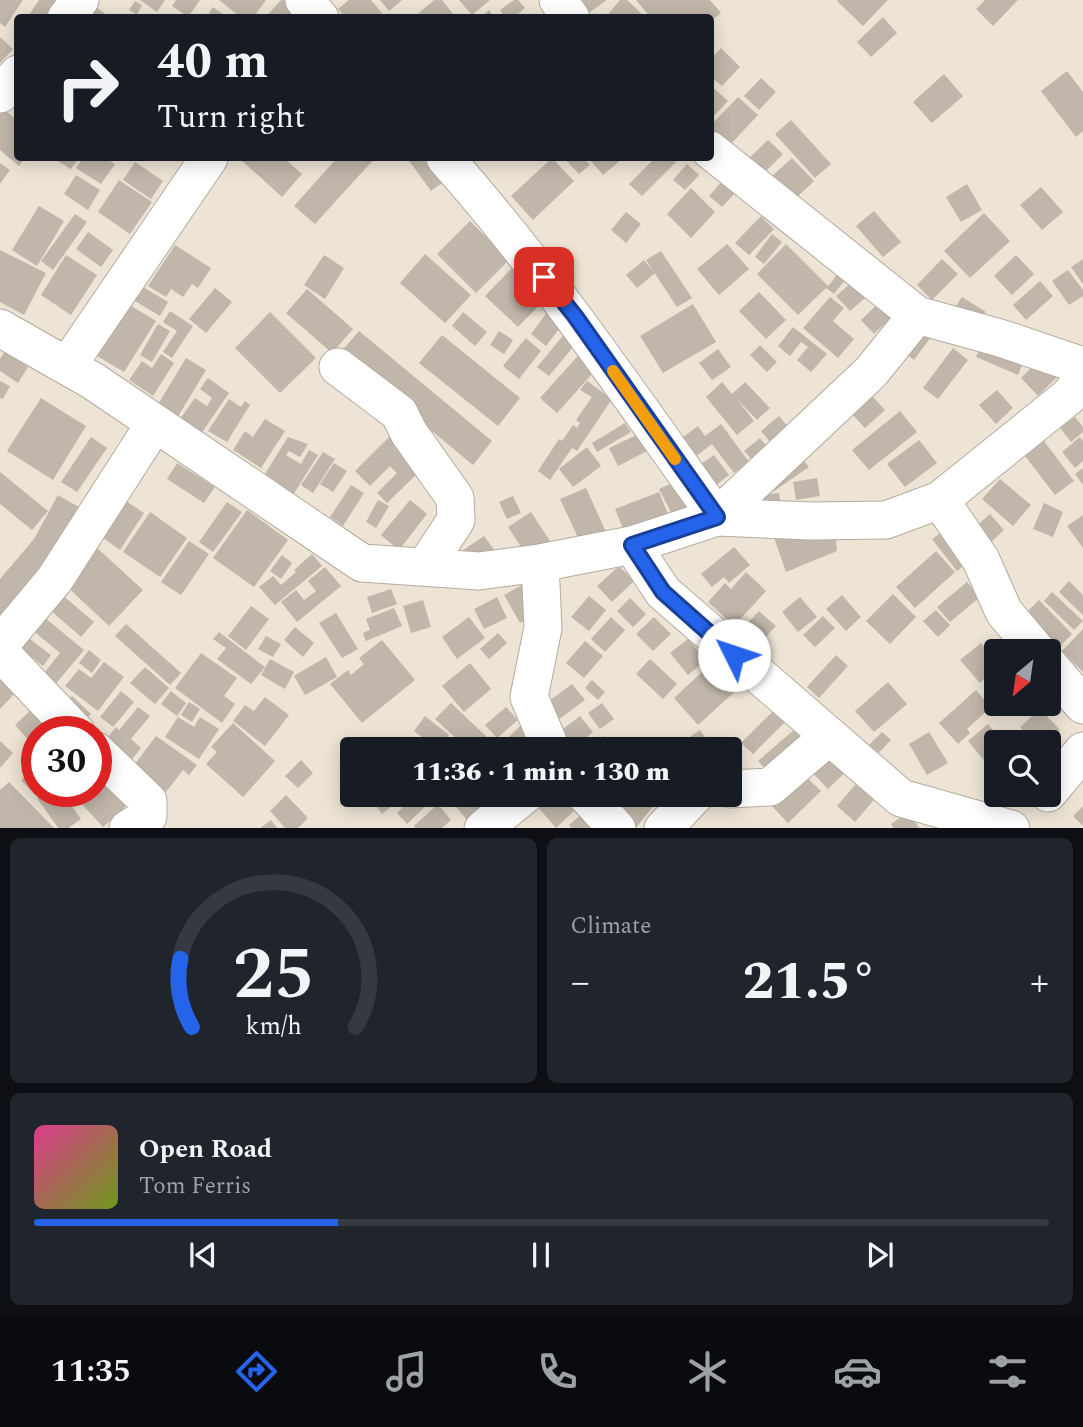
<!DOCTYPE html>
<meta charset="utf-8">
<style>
:root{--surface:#171b24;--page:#20242c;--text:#f1f3f6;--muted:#9ea1a6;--line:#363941;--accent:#2563eb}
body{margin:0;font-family:Spectral,serif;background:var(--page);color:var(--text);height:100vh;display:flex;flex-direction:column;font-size:26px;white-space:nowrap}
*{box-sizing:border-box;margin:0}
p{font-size:23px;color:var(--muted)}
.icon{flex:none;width:38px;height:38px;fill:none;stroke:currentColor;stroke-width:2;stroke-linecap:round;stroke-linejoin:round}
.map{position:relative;height:828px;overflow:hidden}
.drawer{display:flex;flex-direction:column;gap:10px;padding:10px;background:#0d0f14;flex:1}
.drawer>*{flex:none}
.top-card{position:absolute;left:14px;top:14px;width:700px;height:147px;border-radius:7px;box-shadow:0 4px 18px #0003;background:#171b24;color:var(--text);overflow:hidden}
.needle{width:46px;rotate:209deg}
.tools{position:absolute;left:984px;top:639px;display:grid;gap:14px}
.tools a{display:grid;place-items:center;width:77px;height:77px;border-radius:7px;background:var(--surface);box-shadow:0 4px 18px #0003;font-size:35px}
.speed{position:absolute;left:21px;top:716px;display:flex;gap:14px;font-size:35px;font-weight:700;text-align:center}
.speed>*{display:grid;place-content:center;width:91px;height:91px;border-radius:50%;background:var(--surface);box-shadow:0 4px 18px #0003;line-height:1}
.speed .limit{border:10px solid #d22;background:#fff;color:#111}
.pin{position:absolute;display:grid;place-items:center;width:60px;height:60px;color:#fff;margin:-30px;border-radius:14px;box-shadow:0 4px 10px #0006}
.me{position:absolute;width:77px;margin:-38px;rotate:311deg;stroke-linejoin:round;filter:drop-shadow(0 0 5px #0008)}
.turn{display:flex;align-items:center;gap:24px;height:147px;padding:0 28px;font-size:32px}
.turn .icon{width:91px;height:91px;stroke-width:2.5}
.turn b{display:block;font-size:49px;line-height:60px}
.big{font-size:52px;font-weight:800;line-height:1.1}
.drawer .widget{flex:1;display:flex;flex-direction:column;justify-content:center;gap:10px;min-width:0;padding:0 24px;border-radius:10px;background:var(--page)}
.drawer .dial{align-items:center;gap:0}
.dial svg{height:182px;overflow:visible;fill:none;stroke:var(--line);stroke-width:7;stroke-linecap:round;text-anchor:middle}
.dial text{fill:var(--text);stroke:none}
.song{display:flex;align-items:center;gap:21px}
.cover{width:84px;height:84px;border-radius:10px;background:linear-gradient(135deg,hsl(330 70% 55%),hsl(80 70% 35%))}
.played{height:7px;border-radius:4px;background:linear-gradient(90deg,var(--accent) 30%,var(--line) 30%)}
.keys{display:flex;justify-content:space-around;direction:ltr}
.heat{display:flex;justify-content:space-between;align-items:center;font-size:38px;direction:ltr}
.drawer .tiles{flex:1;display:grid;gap:10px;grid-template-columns:1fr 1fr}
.widget:last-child{grid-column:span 2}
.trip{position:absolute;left:340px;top:737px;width:402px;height:70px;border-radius:7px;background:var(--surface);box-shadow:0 4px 18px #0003;font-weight:800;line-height:70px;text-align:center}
.tabs{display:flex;height:112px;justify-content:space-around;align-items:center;background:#090b0e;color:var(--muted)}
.tabs .icon{width:49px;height:49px}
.tabs .on{color:var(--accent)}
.tabs b{font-size:32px;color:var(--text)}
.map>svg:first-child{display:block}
.building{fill:#c0b6a9}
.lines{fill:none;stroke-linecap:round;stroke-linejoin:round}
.minor-casing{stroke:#b4ab9e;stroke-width:39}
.minor{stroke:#fff;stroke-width:37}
.route-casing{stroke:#184099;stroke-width:18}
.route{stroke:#2563eb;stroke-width:12}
.slow{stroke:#f59e0b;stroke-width:12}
</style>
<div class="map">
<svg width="1083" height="829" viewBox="0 0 1083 829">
<rect width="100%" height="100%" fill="#ede4d5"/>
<path class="building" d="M0,0H23L5,27L0,23Z
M39,0H63L51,18H32L29,15Z
M140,0H165L157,12Z
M176,0H200L188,17L172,6Z
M219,0H266L253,18H242Z
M281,0H285L303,18H265Z
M349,0H371L386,18H346L338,9Z
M380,0H402L389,11Z
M434,0H442L456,18H413Z
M459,0H490L472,15Z
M514,0H518L525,8L513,18H506L500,10Z
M573,0H607L584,16Z
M620,0H627L646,18H605Z
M636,0H710L721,13L710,22V18H651Z
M838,0H888L863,26L837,1Z
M985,0H1018L993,26L976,9Z
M135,1L142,5L137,15L129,10Z
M92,4L111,18H83Z
M213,7L228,18H206Z
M489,10L494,18H480Z
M883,17L897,33L871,57L857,42Z
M0,37L13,49L0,63Z
M721,48L740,67L722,86L710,76V60Z
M1067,71L1083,92V131L1076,137L1041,91Z
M944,74L963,96L932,123L913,102Z
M761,78L776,92L759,110L744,96Z
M710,85L728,101L713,117L710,115Z
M738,97L758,115L728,147L710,130V126Z
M0,106L18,121V158H25L19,166L0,150Z
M791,120L831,164L815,178L775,134Z
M768,140L783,154L760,177L745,162Z
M53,158H79L71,169Z
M83,158H105L115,164L101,184L76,168Z
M239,158H284L302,174L282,197Z
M337,158H375L315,224L294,206Z
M407,158H423L442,183L431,191Z
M552,158L574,181L533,220L511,196Z
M564,158H584L590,165L579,174Z
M591,158H623L603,175L589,159Z
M655,158H671L676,162L642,196L629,184Z
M792,158L814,181L792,202L770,178Z
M135,162L163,181L151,199L123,180Z
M0,163L10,170L0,184Z
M687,164L699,175L685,190L673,180Z
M76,175L100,190L88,210L64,194Z
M724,179L737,191L722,207L709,196Z
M119,180L152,202L130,234L98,212Z
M967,184L982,210L961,222L946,197Z
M1041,187L1063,212L1042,230L1020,205Z
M691,188L715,212L691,238L667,214Z
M39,206L64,221L37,266L12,250Z
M874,211L901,242L883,257L856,226Z
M626,212L641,224L626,243L611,230Z
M984,213L1010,241L970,278L944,251Z
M75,214L87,222L53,270L41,261Z
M761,216L774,229L749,255L735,243Z
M470,221L509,260L476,293L437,254Z
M88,232L113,250L101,267L76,249Z
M772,234L782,242L764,264L755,257Z
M727,244L749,269L719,295L697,269Z
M786,244L828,286L844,266L851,272L834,294L826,288L798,315L757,274Z
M175,245L211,268L198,288L192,284L183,297L171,289L166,297L148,286Z
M0,250L46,273L24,315L0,302Z
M661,251L692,298L677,307L646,260Z
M425,254L471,295L445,323L400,283Z
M66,255L97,275L71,315L41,295Z
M324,255L344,268L325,299L304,285Z
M1016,255L1034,274L1012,295L994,276Z
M942,259L958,274L932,300L917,285Z
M1083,259V284L1071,267Z
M644,260L655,273L637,288L626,275Z
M512,268L545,299L518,327L485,296Z
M1068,270L1083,290V296L1069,305L1052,281Z
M858,277L872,292L850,311L836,296Z
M133,281L168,302L160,316L125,295Z
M1040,281L1053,296L1026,320L1013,305Z
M215,288L232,302L206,333L189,319Z
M307,289L353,329L332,353L286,313Z
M759,292L786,320L766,339L739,311Z
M830,297L844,308L833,321L854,339L838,358L803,328Z
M885,297L898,311L874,334L861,320Z
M962,297L986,312L978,326L953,310Z
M123,301L156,321L124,372L92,353Z
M693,304L716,342L663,373L640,336Z
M170,311L193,326L172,358L163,352L177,331L163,322Z
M548,311L563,324L546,346L531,334Z
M270,312L316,358L280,393L235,348Z
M463,312L487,332L475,346L452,326Z
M158,324L170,331L152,362L140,355Z
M572,325L583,335L549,376L537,367Z
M793,327L827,354L811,372L797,360L808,347L801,342L790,356L778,346Z
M921,329L931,337L914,360L904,352Z
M359,331L492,441L473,465L339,354Z
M499,331L513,340L504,354L490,345Z
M442,335L520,398L498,426L419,363Z
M985,336L1027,353L1018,375L976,357Z
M526,338L541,351L519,379L503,366Z
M760,345L777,362L767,372L750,355Z
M585,348L602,363L557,413L540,398Z
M953,348L968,360L938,399L923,388Z
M718,349L731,367L712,380L699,363Z
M5,351L28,367L18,383L0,371V359Z
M161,354L174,363L153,396L129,380L142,361L152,368Z
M186,358L206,370L177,418L157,406Z
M1040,359L1057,377L1038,396L1021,378Z
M208,378L229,393L201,434L180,419L195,398L207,406L212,398L200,389Z
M0,381L10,386L3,399L0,398Z
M587,381L612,399L577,451L572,448L550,480L538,471L559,439L562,441L573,425L577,428L580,423L576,420L592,397L580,390Z
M722,382L732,394L745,382L770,408L757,420L737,399L754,421L737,435L706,397Z
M997,390L1013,408L996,424L979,405Z
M872,396L885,410L865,428L852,414Z
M41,398L86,426L53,480L7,451Z
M229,399L241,407L245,401L250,405L227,442L208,431Z
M900,411L917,432L869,470L852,450Z
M779,416L790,429L772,444L761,431Z
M1075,417L1083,427V432L1071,442L1060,428Z
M265,419L285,431L261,468L233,450L245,431L253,437Z
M625,423L631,432L597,452L592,443Z
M721,424L749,462L734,473L712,444L688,462L674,444L698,426L705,436Z
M643,432L651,449L618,466L609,448Z
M393,433L425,466L387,503L377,493L397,473L390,466L370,486L355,471Z
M91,437L107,448L77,492L61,482Z
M288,437L308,444L300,457L289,451L286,455L301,464L309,450L318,455L293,495L263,477Z
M1080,437L1083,441V461L1075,468L1062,452Z
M760,438L768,448L753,461L744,451Z
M919,440L937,463L905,487L887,464Z
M1044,441L1074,481L1055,495L1025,456Z
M587,447L601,466L573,487L559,469Z
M323,452L335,459L313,493L301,485Z
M798,453L809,467L774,491L764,476Z
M714,455L729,475L716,485L701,464Z
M177,463L215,487L204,503L167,479Z
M334,463L347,471L333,492L320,484Z
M1083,468V485L1075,474Z
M0,472L48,511L32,530L0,504Z
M817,478L820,496L796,500L793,482Z
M1000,479L1031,505L1013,526L982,499Z
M677,481L692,509L674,518L659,489Z
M351,485L364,493L343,526L330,517Z
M586,488L606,532L581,544L560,499Z
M659,492L670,519L626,536L615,509Z
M779,493L781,507L756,510L754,496Z
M58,495L79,507L55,550L0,625V579L34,539Z
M513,496L521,513L507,519L499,502Z
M123,499L144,513L120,550L99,535Z
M378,500L389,506L376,528L366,522Z
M410,500L427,514L399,550L381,535Z
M227,502L242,512L213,552L199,542Z
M1044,503L1063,512L1053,537L1033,529Z
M247,510L288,540L254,587L213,558Z
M150,512L187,538L160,577L123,552Z
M531,512L550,541L527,556L508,527Z
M990,514L1004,530L987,546L972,530Z
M1083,515V548L1067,526Z
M835,526L837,551L786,572L771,529Z
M949,527L973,559L957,571L932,539Z
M484,536L495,551L473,566L462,551Z
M189,541L209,554L181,595L161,582Z
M95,546L143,590L109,626L62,582Z
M734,547L750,565L729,583L724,577L712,587L701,574Z
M936,551L955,572L915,608L896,587Z
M312,554L322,566L275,605L259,587L273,576L281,585L296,572L294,570Z
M282,555L292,563L281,579L270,571Z
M619,566L634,581L612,602L597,586Z
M325,567L341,586L297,622L281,602L296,590L304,600L316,591L308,581Z
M746,572L766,591L734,626L708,602L725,583L731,589Z
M1069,581L1083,595V615L1059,592Z
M967,582L980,597L950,622L937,607Z
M524,584L539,612L520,623L504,595Z
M391,589L397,604L372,613L367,597Z
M1052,592L1083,621L1074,630L1044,601Z
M61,594L94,622L81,637L49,609Z
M893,594L916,617L890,644L866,621Z
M842,595L861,617L846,631L826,609Z
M589,596L606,610L589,631L571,617Z
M497,597L507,618L484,629L474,609Z
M800,597L817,617L798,632L782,612Z
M630,598L646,614L633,627L617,611Z
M423,600L431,627L411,633L403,606Z
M1039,600L1072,634L1056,650L1023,616Z
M251,606L269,619L246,650L228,636Z
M394,608L402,626L366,641L363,633L370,630L366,619Z
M936,610L950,625L938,637L923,621Z
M759,611L776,626L757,646L741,630Z
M38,612L84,650L53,687L41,677L60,653L26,625Z
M336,613L358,649L342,658L319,623Z
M823,616L835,628L815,647L803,635Z
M469,617L485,638L457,659L442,637Z
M611,617L625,630L605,652L591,639Z
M654,617L671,634L653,651L636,634Z
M126,624L181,673L170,685L115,636Z
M295,627L314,643L303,657L284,640Z
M1083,629V672L1062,651Z
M219,632L265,667L251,684L217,659L226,648L213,639Z
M22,633L51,655L43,666L14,644Z
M498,633L507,643L489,659L480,649Z
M266,636L281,644L273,657L258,649Z
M688,639L706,660L688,675L670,653Z
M382,640L415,680L362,723L330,684L348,670L351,675L364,664L359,658Z
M585,641L603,656L584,678L566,663Z
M981,643L996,660V669L980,683L960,660Z
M89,650L101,660L92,673L79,663Z
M201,653L237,678L224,696L235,704L222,723L175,688Z
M836,655L848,666L819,698L807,687Z
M326,657L337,677L305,695L294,676Z
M718,657L743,684L698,725L674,698Z
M270,659L294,672L285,689L261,675Z
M650,659L677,684L663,699L636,674Z
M104,662L124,677L98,711L65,686L79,669L91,678Z
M470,663L491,689L464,712L442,686Z
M145,667L169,688L155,704L130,683Z
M0,676L17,691L0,709Z
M592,680L605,692L598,700L585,688Z
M888,682L907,704L874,732L855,711Z
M572,684L585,700L558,720L545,704Z
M976,690L991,707L967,729L970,733L958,744L939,723Z
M121,691L134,702L113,727L100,717Z
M171,691L186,703L177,716L161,704Z
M72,696L91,714L84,721L66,703Z
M265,697L289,715L265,746L233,721L245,705L254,711Z
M40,701L56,719L43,732H37V737L31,743L15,725Z
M189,702L200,709L192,722L181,715Z
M451,703L489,739L479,749H468L435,719Z
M602,703L614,719L600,729L588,713Z
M138,707L150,716L131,739L141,748L130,762L104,742L116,727L119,730Z
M506,707L518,720L497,738L485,725Z
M776,708L788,719L753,754L741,743Z
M1040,709L1060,730L1048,742H1034L1020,727Z
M425,716L449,735L438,749L414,731Z
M580,716L593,732L572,749H564L554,736Z
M178,717L194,727L200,717L219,729L199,759L165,737Z
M233,723L275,761L243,797L206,764L217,752L211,747Z
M988,724L1003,742H996V775L968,741Z
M521,725L535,739L526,749H505L501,745Z
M796,728L807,742L770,774L758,761Z
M700,730L713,749H672Z
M882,732L891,740L871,761L862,752Z
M929,732L948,763L927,775L909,744Z
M156,736L197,765L189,775L183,770L166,792L132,768Z
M604,736L614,749H587Z
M0,741L13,753L0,768Z
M832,747L851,767L828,789L809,769Z
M301,760L313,773L298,788L285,776Z
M37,765V791H39L35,795L21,780Z
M801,772L821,791L788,823L769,803Z
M110,774L133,800L103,827L79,801L90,791H96V786Z
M861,778L879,794L855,822L837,806Z
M9,782L55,829H0V790Z
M46,791H61L81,819L67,829H59L37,798Z
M367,794H407L382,814Z
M416,794H428L433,799L407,824L397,813Z
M446,794H480L490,807L470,824Z
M548,794H570L580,805L556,828L536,805Z
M611,794H625L635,802L643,794L655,804L635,829L604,804Z
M286,795L308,818L297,829H286L270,811Z
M438,804L451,820L441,829H416L414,826Z
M593,805L614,829H572L569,825Z
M1083,806V826L1073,816Z
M908,812L920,829H894L891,824Z
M271,820L278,829H259Z"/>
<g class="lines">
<defs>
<path id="minor" d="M304,0L320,18
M558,0L571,18
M66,18L80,0
M0,94L18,74
M710,150L917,315L1000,338L1083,366
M445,158C545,270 629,395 717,517L871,372L917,315
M0,328L93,381L362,563L479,571L540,563L632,545L717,517L811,521L886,520L940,500L1068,397L1083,380
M68,365L209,158
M338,367L399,413L409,433L455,498L456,520L425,567
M940,500L981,560L1004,612L1037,651
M632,545L663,592L901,798L1011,829
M540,563L543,628L529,697L551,749
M0,645L55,579L155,423
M0,652L76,732
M1048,664L1083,705
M96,751L148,801V816L128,829
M730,789L770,787L828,737
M1048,793L1083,751
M585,794L617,829
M483,829L526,794
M663,829L696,794"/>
</defs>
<use href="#minor" class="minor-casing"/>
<use href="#minor" class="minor"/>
</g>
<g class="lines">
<defs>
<path id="route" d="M544,277L575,316L717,517L632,545L663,592L734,655"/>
</defs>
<use href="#route" class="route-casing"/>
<use href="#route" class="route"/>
<path class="slow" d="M613,371L675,459"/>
</g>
</svg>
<div class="tools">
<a><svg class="needle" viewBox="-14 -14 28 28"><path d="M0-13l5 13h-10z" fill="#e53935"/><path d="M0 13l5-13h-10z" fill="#9ea1a6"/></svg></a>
<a><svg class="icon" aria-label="search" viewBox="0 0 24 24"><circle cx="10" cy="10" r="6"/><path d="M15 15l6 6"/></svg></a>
</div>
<div class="speed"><div class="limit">30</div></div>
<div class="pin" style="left:544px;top:277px;background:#d93025"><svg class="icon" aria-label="arrive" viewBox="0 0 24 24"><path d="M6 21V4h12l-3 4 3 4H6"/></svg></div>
<svg class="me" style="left:734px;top:655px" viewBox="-20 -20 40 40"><circle r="19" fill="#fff"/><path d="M0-13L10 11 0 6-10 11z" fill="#2563eb"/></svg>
<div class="trip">11:36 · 1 min · 130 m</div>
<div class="top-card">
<div class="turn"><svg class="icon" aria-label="right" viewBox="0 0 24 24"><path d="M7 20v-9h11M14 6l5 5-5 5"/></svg><div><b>40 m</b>Turn right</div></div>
</div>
</div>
<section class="drawer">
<div class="tiles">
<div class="widget dial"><svg viewBox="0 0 100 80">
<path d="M14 69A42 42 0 1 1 86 69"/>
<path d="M14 69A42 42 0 0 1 9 39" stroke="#2563eb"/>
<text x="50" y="56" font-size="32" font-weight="700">25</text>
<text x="50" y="72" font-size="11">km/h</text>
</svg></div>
<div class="widget"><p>Climate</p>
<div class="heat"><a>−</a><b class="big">21.5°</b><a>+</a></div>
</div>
<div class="widget">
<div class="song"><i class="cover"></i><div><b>Open Road</b><p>Tom Ferris</p></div></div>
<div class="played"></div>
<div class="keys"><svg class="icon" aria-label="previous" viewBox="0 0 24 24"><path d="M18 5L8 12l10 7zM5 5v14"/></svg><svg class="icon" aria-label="pause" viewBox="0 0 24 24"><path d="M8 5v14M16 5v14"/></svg><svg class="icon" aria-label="next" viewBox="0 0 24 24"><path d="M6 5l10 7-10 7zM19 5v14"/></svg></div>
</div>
</div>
</section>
<nav class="tabs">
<b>11:35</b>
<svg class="icon on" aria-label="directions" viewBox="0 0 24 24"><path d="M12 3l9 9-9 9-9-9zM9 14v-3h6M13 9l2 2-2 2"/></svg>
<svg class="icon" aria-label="music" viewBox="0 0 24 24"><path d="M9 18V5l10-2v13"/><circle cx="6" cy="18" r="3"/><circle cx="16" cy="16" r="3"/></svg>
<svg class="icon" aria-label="phone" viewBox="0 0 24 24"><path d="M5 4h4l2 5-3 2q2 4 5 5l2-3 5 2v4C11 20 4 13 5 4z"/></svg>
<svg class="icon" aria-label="climate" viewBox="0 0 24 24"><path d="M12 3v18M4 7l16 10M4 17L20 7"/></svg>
<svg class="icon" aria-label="car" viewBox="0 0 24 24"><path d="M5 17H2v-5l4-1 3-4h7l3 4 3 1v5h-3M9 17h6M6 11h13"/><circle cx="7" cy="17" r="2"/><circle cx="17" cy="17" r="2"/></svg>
<svg class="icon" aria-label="filters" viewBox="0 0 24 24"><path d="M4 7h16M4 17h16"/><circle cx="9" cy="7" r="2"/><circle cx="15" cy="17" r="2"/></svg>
</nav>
